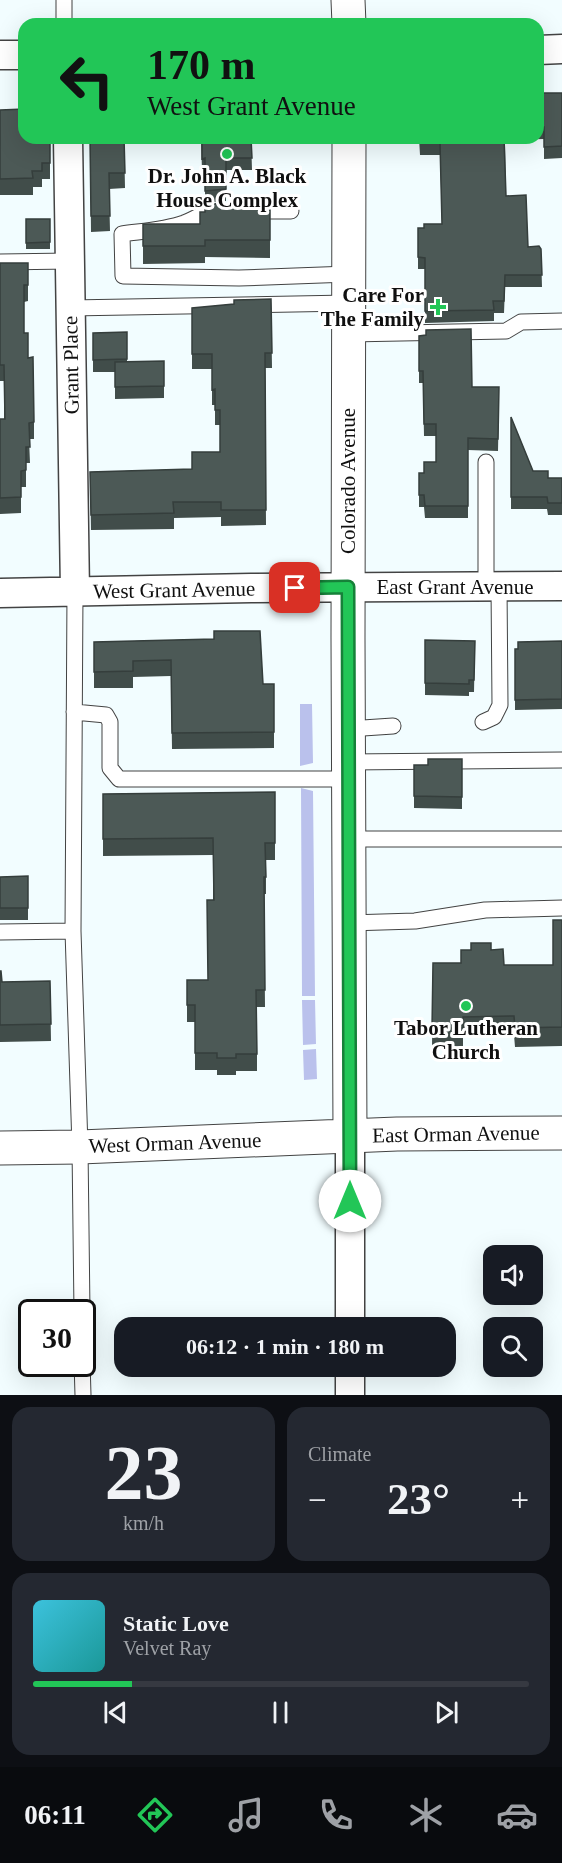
<!DOCTYPE html>
<meta charset="utf-8">
<style>
:root{--surface:#171b24;--page:#242831;--text:#f1f3f6;--muted:#9ea1a6;--line:#363941;--accent:#22c657}
body{margin:0;font-family:Georgia,serif;background:var(--page);color:var(--text);height:100vh;display:flex;flex-direction:column;font-size:22px;white-space:nowrap}
*{box-sizing:border-box;margin:0}
p{font-size:20px;color:var(--muted)}
.icon{flex:none;width:33px;height:33px;fill:none;stroke:currentColor;stroke-width:2;stroke-linecap:round;stroke-linejoin:round}
.map{position:relative;height:1395px;overflow:hidden}
.drawer{display:flex;flex-direction:column;gap:12px;padding:12px;background:#0d0f14;flex:1}
.drawer>*{flex:none}
.hud{position:absolute;left:18px;top:18px;width:526px;height:126px;border-radius:18px;box-shadow:0 6px 24px #0002;background:#22c657;color:#111;overflow:hidden}
.buttons{position:absolute;left:483px;top:1245px;display:grid;gap:12px}
.buttons a{display:grid;place-items:center;width:60px;height:60px;border-radius:12px;background:var(--surface);box-shadow:0 6px 24px #0002;font-size:30px}
.speed{position:absolute;left:18px;top:1299px;display:flex;gap:12px;font-size:30px;font-weight:700;text-align:center}
.speed>*{display:grid;place-content:center;width:78px;height:78px;border-radius:50%;background:var(--surface);box-shadow:0 6px 24px #0002;line-height:1}
.speed .limit{border:3px solid #111;border-radius:9px;background:#fff;color:#111}
.pin{position:absolute;display:grid;place-items:center;width:51px;height:51px;color:#fff;margin:-26px;border-radius:12px;box-shadow:0 3px 9px #0006}
.me{position:absolute;width:66px;margin:-33px;rotate:0deg;stroke-linejoin:round;filter:drop-shadow(0 0 4px #0008)}
.turn{display:flex;align-items:center;gap:21px;height:126px;padding:0 30px;font-size:27px}
.turn .icon{width:78px;height:78px;stroke-width:2.5}
.turn b{display:block;font-size:42px;line-height:51px}
.big{font-size:45px;font-weight:700;line-height:1.1}
.drawer .card{flex:1;display:flex;flex-direction:column;justify-content:center;gap:9px;min-width:0;padding:0 21px;border-radius:18px;background:var(--page)}
.drawer .dial{align-items:center;gap:0}
.dial b{font-size:78px;line-height:1}
.song{display:flex;align-items:center;gap:18px}
.cover{width:72px;height:72px;border-radius:9px;background:linear-gradient(135deg,hsl(190 70% 55%),hsl(180 70% 35%))}
.played{height:6px;border-radius:3px;background:linear-gradient(90deg,var(--accent) 20%,var(--line) 20%)}
.keys{display:flex;justify-content:space-around;direction:ltr}
.heat{display:flex;justify-content:space-between;align-items:center;font-size:33px;direction:ltr}
.drawer .tiles{flex:1;display:grid;gap:12px;grid-template-columns:1fr 1fr}
.card:last-child{grid-column:span 2}
.trip{position:absolute;left:114px;top:1317px;width:342px;height:60px;border-radius:18px;background:var(--surface);box-shadow:0 6px 24px #0002;font-weight:700;line-height:60px;text-align:center}
.tab-bar{display:flex;height:96px;justify-content:space-around;align-items:center;background:#090b0e;color:var(--muted)}
.tab-bar .icon{width:42px;height:42px}
.tab-bar .current{color:var(--accent)}
.tab-bar b{font-size:27px;color:var(--text)}
.map>svg:first-child{display:block}
.green{fill:#bac1ec}
.lines{fill:none;stroke-linecap:round;stroke-linejoin:round}
.service-casing{stroke:#434343;stroke-width:17}
.minor-casing{stroke:#434343;stroke-width:31}
.tertiary-casing{stroke:#434343;stroke-width:35}
.service{stroke:#fff;stroke-width:15}
.minor{stroke:#fff;stroke-width:28}
.tertiary{stroke:#fff;stroke-width:33}
.wall{fill:#414d4a}
.building{fill:#4c5956;stroke:#353e3c;stroke-width:1.5}
.route-casing{stroke:#168139;stroke-width:15}
.route{stroke:#22c657;stroke-width:10}
.poi-dot{fill:#22c657;stroke:#fff;stroke-width:2}
.labels{text-anchor:middle;stroke-width:6;stroke-linejoin:round;paint-order:stroke}
.poi-label{font-size:21px;font-weight:bold;fill:#101010;stroke:#fff}
.street-label{font-size:21px;fill:#101010;stroke:#fff}
</style>
<div class="map">
<svg width="562" height="1395" viewBox="0 0 562 1395">
<rect width="100%" height="100%" fill="#f2fdff"/>
<path class="green" d="M300,704H312L313,763L300,766Z
M301,788L313,791L315,996H302Z
M302,1000H315L316,1044L303,1045Z
M316,1049L317,1079L304,1080L303,1050Z"/>
<g class="lines">
<defs>
<path id="service" d="M64,24V0
M220,211C205,211 197,218 184,223C164,230 143,231 122,234L123,276L239,278L349,274
M250,211H291
M0,262L70,261
M70,308L348,303
M349,334L506,331L521,322L562,321
M486,462V587
M75,592L73,931L80,1147L82,1312
M74,712L106,715L110,722V768L119,779H348
M483,722L494,717L500,705L499,586
M348,729L393,726
M348,762L562,760
M349,839H562
M349,923L415,921L485,910L562,908
M0,932L73,931
M82,1361L83,1395"/>
<path id="minor" d="M538,50L562,49
M0,55H24
M68,138L75,592
M0,593L251,588L562,586
M350,1136V1328
M350,1366V1395"/>
<path id="tertiary" d="M348,0L349,24
M349,138L348,638L350,1136
M0,1148L80,1147L397,1134L562,1133"/>
</defs>
<use href="#service" class="service-casing"/>
<use href="#minor" class="minor-casing"/>
<use href="#tertiary" class="tertiary-casing"/>
<use href="#service" class="service"/>
<use href="#minor" class="minor"/>
<use href="#tertiary" class="tertiary"/>
</g>
<path class="wall" d="M538,93H562V158L544,159V139L508,140V144H505L506,196L528,247L541,249L542,287H505L504,313H494V321L425,323V269H418V228H424L442,224L440,155H420L419,138H538Z
M0,110L50,138V179H42V187H33V195H0Z
M90,138H124L125,188L109,189L110,231L91,232Z
M201,138H251L252,170H226V201L205,203V170L202,171Z
M270,204V258L205,257V263L143,264V224H200L205,212Z
M26,219H50V249H26Z
M0,263H28V301L24,302V333L28,358L34,422V439H29L30,463H26V487H21V513L0,514V419H4V381H0Z
M271,299L272,368H265L266,525L221,526V517L174,518V529L91,530L90,472L192,469L220,452V425H215V405H212V369H192V308L234,304Z
M127,332V362L164,361V398L115,399V372H93V333Z
M419,336L472,387L499,399L498,451L468,450V518H425L424,507H419V473H424L436,462V436H424L423,383H419Z
M511,417L533,471L548,478H562V515H548L547,509H511Z
M214,639L263,684H274V748L172,749L171,676L133,677V688H94V642Z
M425,640L475,641L474,692H469V696L425,695Z
M562,641V709L515,710V649Z
M462,759V809L414,808V765H428Z
M275,792V860H266V894H264L265,1007H257V1071H236V1075H217V1070H195V1022H187V980H208L213,900V855L103,856V794Z
M28,876V920H0V877Z
M562,920V1046L515,1047L514,1035L463,1036V1047H432L433,963H461L491,950L504,965H553Z
M0,971L2,982L50,981L51,1041L0,1042Z"/>
<path class="building" d="M538,93H562V146L544,147V127H538Z
M24,109V138H50V163H42V171H32L33,178L0,179V110Z
M90,138H124L125,173H109L110,216H91Z
M202,138H251L252,158H226V189L205,191V158L202,159Z
M419,138H504L506,196L526,195L528,247L539,246L541,249L542,275H505L504,301H493L494,310L425,311V258L418,257V228H424V224H442L440,143H420Z
M212,204H270V240H205V246H143V224H200V212H205V207Z
M26,219H50V242L26,243Z
M0,263H28V285H24V333H28V358L33,357L34,422L29,423L30,447H26V470L21,471V497L0,498V419H5L4,365H0Z
M271,299L272,353H265L266,510H221V502H173L174,513L91,515L90,472L192,469V452H220V410H215V389L212,390V354H192V308L234,304V300Z
M471,329L472,387H499L498,439L468,438V506H425L424,495H419V473H424V462H436V424H424L423,371H419V336L426,335V330Z
M127,332V359L93,360V333Z
M164,361V386L115,387V362Z
M511,417L533,471H548V478H562V503H548L547,497H511Z
M214,631H260L263,684H274V732L172,733L171,660L133,661V671L94,672V642L214,639Z
M425,640L475,641L474,680H469V684L425,683Z
M562,641V699L515,700V649H518V642Z
M428,759H462V797L414,796V765H428Z
M275,792V843H265L266,877H264L265,990H256L257,1054H236V1058H217V1053H195V1005H187V980H208L207,900H214L213,838L103,839V794Z
M28,876V908H0V877Z
M553,920H562V1027L515,1028L514,1016L463,1017V1028H432L433,963H461V950H471V943H491V950L503,949L504,965H553Z
M0,971H1L2,982L50,981L51,1024L0,1025Z"/>
<g class="lines">
<defs>
<path id="route" d="M295,588L348,587L350,1201"/>
</defs>
<use href="#route" class="route-casing"/>
<use href="#route" class="route"/>
</g>
<g class="poi-dot">
<circle cx="227" cy="154" r="6"/>
<path d="M435 298h6v6h6v6h-6v6h-6v-6h-6v-6h6z"/>
<circle cx="466" cy="1006" r="6"/>
</g>
<g class="labels">
<g class="poi-label">
<text x="227" y="183">Dr. John A. Black<tspan x="227" dy="24">House Complex</tspan></text>
<text x="424" y="302" text-anchor="end">Care For<tspan x="424" dy="24">The Family</tspan></text>
<text x="466" y="1035">Tabor Lutheran<tspan x="466" dy="24">Church</tspan></text>
</g>
<g class="street-label">
<text transform="translate(71 365) rotate(-91)" y="7">Grant Place</text>
<text transform="translate(348 481) rotate(-90)" y="7">Colorado Avenue</text>
<text x="455" y="594">East Grant Avenue</text>
<text transform="translate(174 590) rotate(-1)" y="7">West Grant Avenue</text>
<text transform="translate(456 1134) rotate(-1)" y="7">East Orman Avenue</text>
<text transform="translate(175 1143) rotate(-2)" y="7">West Orman Avenue</text>
</g>
</g>
</svg>
<div class="buttons">
<a><svg class="icon" aria-label="sound" viewBox="0 0 24 24"><path d="M4 9h4l5-4v14l-5-4H4zM17 9q2 3 0 6"/></svg></a>
<a><svg class="icon" aria-label="search" viewBox="0 0 24 24"><circle cx="10" cy="10" r="6"/><path d="M15 15l6 6"/></svg></a>
</div>
<div class="speed"><div class="limit">30</div></div>
<div class="pin" style="left:295px;top:588px;background:#d93025"><svg class="icon" aria-label="arrive" viewBox="0 0 24 24"><path d="M6 21V4h12l-3 4 3 4H6"/></svg></div>
<svg class="me" style="left:350px;top:1201px" viewBox="-20 -20 40 40"><circle r="19" fill="#fff"/><path d="M0-13L10 11 0 6-10 11z" fill="#22c657"/></svg>
<div class="trip">06:12 · 1 min · 180 m</div>
<div class="hud">
<div class="turn"><svg class="icon" aria-label="left" viewBox="0 0 24 24"><path d="M17 20v-9H6M10 6l-5 5 5 5"/></svg><div><b>170 m</b>West Grant Avenue</div></div>
</div>
</div>
<section class="drawer">
<div class="tiles">
<div class="card dial"><b>23</b><p>km/h</p></div>
<div class="card"><p>Climate</p>
<div class="heat"><a>−</a><b class="big">23°</b><a>+</a></div>
</div>
<div class="card">
<div class="song"><i class="cover"></i><div><b>Static Love</b><p>Velvet Ray</p></div></div>
<div class="played"></div>
<div class="keys"><svg class="icon" aria-label="previous" viewBox="0 0 24 24"><path d="M18 5L8 12l10 7zM5 5v14"/></svg><svg class="icon" aria-label="pause" viewBox="0 0 24 24"><path d="M8 5v14M16 5v14"/></svg><svg class="icon" aria-label="next" viewBox="0 0 24 24"><path d="M6 5l10 7-10 7zM19 5v14"/></svg></div>
</div>
</div>
</section>
<nav class="tab-bar">
<b>06:11</b>
<svg class="icon current" aria-label="directions" viewBox="0 0 24 24"><path d="M12 3l9 9-9 9-9-9zM9 14v-3h6M13 9l2 2-2 2"/></svg>
<svg class="icon" aria-label="music" viewBox="0 0 24 24"><path d="M9 18V5l10-2v13"/><circle cx="6" cy="18" r="3"/><circle cx="16" cy="16" r="3"/></svg>
<svg class="icon" aria-label="phone" viewBox="0 0 24 24"><path d="M5 4h4l2 5-3 2q2 4 5 5l2-3 5 2v4C11 20 4 13 5 4z"/></svg>
<svg class="icon" aria-label="climate" viewBox="0 0 24 24"><path d="M12 3v18M4 7l16 10M4 17L20 7"/></svg>
<svg class="icon" aria-label="car" viewBox="0 0 24 24"><path d="M5 17H2v-5l4-1 3-4h7l3 4 3 1v5h-3M9 17h6M6 11h13"/><circle cx="7" cy="17" r="2"/><circle cx="17" cy="17" r="2"/></svg>
</nav>
